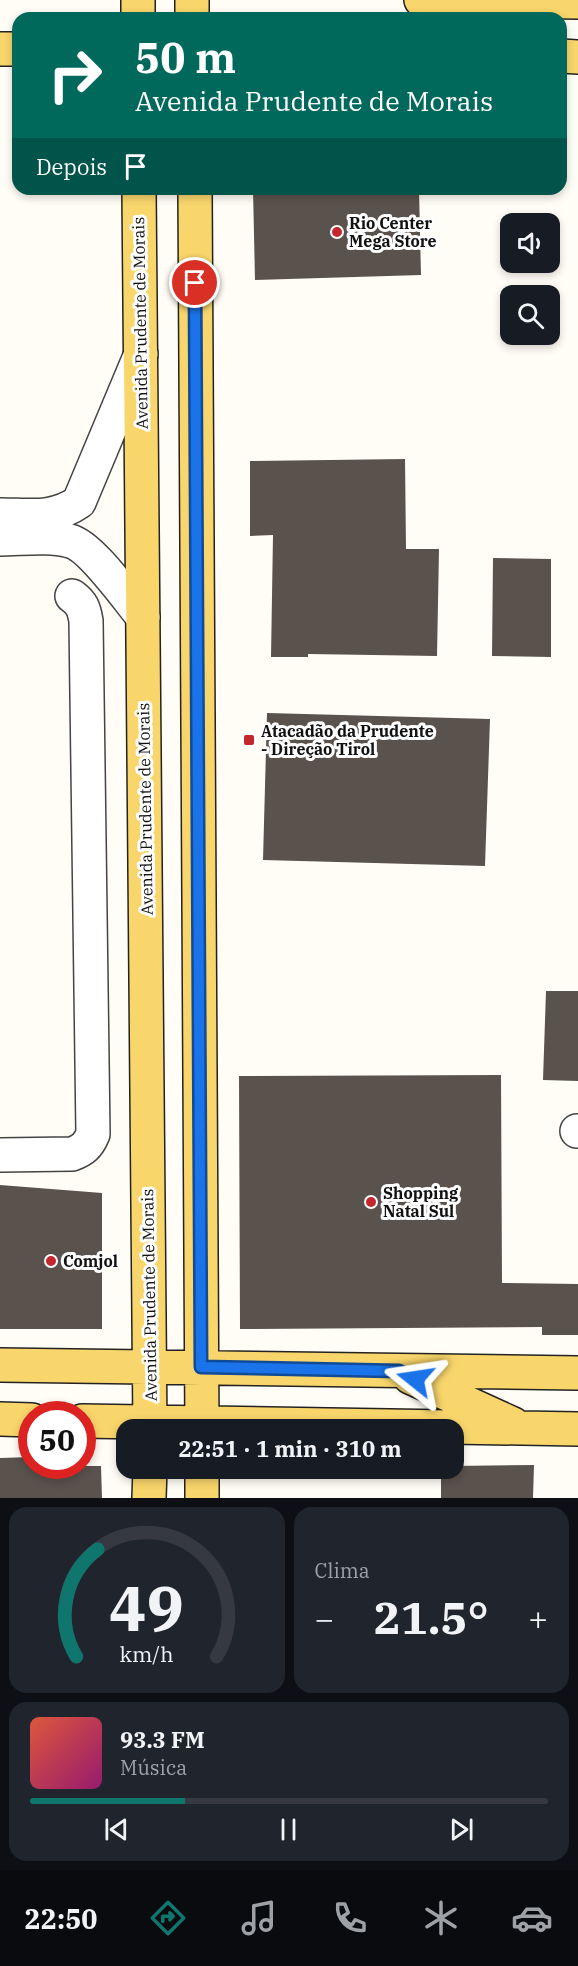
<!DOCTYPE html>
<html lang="pt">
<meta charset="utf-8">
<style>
:root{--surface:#171b24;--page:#20242c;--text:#f1f3f6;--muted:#9ea1a6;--line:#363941;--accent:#0f766e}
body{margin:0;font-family:"IBM Plex Serif",serif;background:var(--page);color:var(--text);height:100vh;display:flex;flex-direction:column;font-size:22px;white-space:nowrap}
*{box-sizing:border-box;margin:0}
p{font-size:20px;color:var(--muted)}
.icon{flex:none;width:33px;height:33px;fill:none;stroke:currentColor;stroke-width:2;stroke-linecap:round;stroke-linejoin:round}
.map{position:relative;height:1498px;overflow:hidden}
.side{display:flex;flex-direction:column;gap:9px;padding:9px;background:#0d0f14;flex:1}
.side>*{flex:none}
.hud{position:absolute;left:12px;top:12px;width:555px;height:183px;border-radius:18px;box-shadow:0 3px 9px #0003;background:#00695c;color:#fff;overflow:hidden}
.controls{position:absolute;left:500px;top:213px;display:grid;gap:12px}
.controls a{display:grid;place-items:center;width:60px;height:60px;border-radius:12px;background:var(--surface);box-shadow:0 3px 9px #0003;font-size:30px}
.speed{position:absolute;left:18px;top:1401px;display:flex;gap:12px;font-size:30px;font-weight:700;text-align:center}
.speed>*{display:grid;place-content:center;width:78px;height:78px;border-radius:50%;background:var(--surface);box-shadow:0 3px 9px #0003;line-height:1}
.speed .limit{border:9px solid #d22;background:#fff;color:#111}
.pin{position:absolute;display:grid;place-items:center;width:51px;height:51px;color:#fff;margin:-26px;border:3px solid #fff;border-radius:50%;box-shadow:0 2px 6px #0007}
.me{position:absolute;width:66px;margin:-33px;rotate:285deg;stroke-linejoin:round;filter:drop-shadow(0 0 4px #0008)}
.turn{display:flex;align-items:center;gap:21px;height:126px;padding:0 24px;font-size:27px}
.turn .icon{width:78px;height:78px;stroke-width:2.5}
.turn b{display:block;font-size:42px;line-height:51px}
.then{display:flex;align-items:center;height:57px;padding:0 24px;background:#0003;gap:12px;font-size:22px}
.big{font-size:45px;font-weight:700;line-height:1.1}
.side .tile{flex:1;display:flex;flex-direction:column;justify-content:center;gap:9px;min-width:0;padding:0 21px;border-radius:18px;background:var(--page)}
.side .dial{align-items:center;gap:0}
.dial svg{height:156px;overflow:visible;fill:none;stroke:var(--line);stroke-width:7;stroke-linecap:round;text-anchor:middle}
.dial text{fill:var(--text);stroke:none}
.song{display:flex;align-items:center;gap:18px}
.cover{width:72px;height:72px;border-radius:9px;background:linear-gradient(135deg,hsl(10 70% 55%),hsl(320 70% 35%))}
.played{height:6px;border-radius:3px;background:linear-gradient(90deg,var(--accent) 30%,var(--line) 30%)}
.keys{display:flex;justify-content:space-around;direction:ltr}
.heat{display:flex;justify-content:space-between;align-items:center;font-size:33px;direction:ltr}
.side .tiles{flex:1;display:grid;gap:9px;grid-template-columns:1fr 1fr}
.tile:last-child{grid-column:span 2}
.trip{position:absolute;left:116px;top:1419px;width:348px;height:60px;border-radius:18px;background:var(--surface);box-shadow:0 3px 9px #0003;font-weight:700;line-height:60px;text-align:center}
.tab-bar{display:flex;height:96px;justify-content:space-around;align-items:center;background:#090b0e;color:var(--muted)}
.tab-bar .icon{width:42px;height:42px}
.tab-bar .selected{color:var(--accent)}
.tab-bar b{font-size:27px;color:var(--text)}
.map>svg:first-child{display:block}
.building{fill:#5a524d}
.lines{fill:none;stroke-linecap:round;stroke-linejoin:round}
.minor-casing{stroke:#444;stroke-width:36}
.major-casing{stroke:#222;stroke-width:36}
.minor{stroke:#fff;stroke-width:33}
.major{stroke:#f9d66b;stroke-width:33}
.route-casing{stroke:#114b97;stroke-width:15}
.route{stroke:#1a73e8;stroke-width:10}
.poi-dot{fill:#c4262e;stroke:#fff;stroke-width:2}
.labels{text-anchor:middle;stroke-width:6;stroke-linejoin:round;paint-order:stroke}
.poi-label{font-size:16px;font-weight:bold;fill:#111;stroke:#fff;text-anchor:start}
.street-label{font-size:16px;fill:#111;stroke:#fff}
</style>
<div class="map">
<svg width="578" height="1498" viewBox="0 0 578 1498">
<rect width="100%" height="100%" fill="#fffdf5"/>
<path class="building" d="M253,189H419L421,275L255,280Z
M405,459L406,549H439L437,656L308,654V657H271L273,535L250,536V461Z
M493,558L551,559V657L492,656Z
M267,713L490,719L485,866L263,860Z
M546,991H578V1081L543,1080Z
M501,1075L502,1283L578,1284V1335H542V1327L240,1329L239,1076Z
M0,1185L102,1193V1329H0Z
M32,1457V1466H101L102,1498H0V1458Z
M534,1465L533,1498H441V1468H453V1466Z"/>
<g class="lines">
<defs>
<path id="minor" d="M0,515C30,515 53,520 79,502L141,354
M0,539C22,539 48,535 70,541C91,546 127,598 143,617
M577,1131H578
M0,1155L72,1154C83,1150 88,1146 93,1134L86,621C84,609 82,603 72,596"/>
<path id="major" d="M138,0V18
M192,0V18
M421,0L578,2
M0,49H18
M561,56L578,57
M139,189L150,1430
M195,189L202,1430
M0,1365L578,1373
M410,1377L513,1424
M0,1419L32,1420
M82,1421L578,1429
M202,1468V1498
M149,1498L150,1468"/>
</defs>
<use href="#minor" class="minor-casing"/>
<use href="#major" class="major-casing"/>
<use href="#minor" class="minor"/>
<use href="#major" class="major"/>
</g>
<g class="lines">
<defs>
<path id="route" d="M195,283L201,1367L399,1371L415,1379"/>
</defs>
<use href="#route" class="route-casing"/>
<use href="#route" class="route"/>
</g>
<g class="poi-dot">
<circle cx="337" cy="232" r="6"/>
<rect x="243" y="734" width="12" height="12" rx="3"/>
<circle cx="371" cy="1202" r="6"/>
<circle cx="51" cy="1261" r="6"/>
</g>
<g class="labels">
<g class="poi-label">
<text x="349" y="229">Rio Center<tspan x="349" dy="18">Mega Store</tspan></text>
<text x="261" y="737">Atacadão da Prudente<tspan x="261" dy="18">- Direção Tirol</tspan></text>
<text x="383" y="1199">Shopping<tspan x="383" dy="18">Natal Sul</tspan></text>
<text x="63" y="1267">Comjol</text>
</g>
<g class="street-label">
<text transform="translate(140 323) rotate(-91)" y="6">Avenida Prudente de Morais</text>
<text transform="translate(145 809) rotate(-91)" y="6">Avenida Prudente de Morais</text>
<text transform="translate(149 1295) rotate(-91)" y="6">Avenida Prudente de Morais</text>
</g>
</g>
</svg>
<div class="controls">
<a><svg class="icon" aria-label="sound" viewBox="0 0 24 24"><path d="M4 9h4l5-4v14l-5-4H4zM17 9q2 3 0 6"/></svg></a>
<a><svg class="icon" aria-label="search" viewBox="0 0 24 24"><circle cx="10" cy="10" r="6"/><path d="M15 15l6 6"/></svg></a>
</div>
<div class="speed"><div class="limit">50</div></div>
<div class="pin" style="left:195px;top:283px;background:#d93025"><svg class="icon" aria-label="arrive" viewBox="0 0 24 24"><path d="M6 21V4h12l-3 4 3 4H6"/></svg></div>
<svg class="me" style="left:415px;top:1379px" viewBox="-20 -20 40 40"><path d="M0-17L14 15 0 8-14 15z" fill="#1a73e8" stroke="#fff" stroke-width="4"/></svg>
<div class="trip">22:51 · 1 min · 310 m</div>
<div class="hud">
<div class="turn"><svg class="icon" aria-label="right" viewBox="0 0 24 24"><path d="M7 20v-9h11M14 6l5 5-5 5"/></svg><div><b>50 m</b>Avenida Prudente de Morais</div></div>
<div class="then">Depois<svg class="icon" aria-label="arrive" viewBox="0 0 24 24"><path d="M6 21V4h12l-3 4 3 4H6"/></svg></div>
</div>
</div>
<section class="side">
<div class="tiles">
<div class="tile dial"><svg viewBox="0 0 100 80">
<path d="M14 69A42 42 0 1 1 86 69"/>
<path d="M14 69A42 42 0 0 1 25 14" stroke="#0f766e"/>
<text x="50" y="56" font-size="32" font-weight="700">49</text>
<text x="50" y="72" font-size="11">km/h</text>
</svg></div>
<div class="tile"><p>Clima</p>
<div class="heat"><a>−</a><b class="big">21.5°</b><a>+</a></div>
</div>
<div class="tile">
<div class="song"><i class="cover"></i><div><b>93.3 FM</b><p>Música</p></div></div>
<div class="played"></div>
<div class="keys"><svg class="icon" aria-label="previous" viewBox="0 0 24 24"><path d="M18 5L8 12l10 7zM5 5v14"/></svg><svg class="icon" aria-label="pause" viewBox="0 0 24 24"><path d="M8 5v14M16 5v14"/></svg><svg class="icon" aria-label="next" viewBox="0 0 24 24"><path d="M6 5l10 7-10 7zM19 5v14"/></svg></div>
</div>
</div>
</section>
<nav class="tab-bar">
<b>22:50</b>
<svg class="icon selected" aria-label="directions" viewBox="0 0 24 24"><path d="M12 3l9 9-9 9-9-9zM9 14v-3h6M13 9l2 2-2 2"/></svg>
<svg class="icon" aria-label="music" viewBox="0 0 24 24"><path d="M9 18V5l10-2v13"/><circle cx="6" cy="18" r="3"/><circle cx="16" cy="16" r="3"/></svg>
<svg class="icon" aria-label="phone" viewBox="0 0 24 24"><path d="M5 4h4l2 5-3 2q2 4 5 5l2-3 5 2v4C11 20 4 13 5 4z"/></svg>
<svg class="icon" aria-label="climate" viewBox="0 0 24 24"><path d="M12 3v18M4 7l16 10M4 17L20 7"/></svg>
<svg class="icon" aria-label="car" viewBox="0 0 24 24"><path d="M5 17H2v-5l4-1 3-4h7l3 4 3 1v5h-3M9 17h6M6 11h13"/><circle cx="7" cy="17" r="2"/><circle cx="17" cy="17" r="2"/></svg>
</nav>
